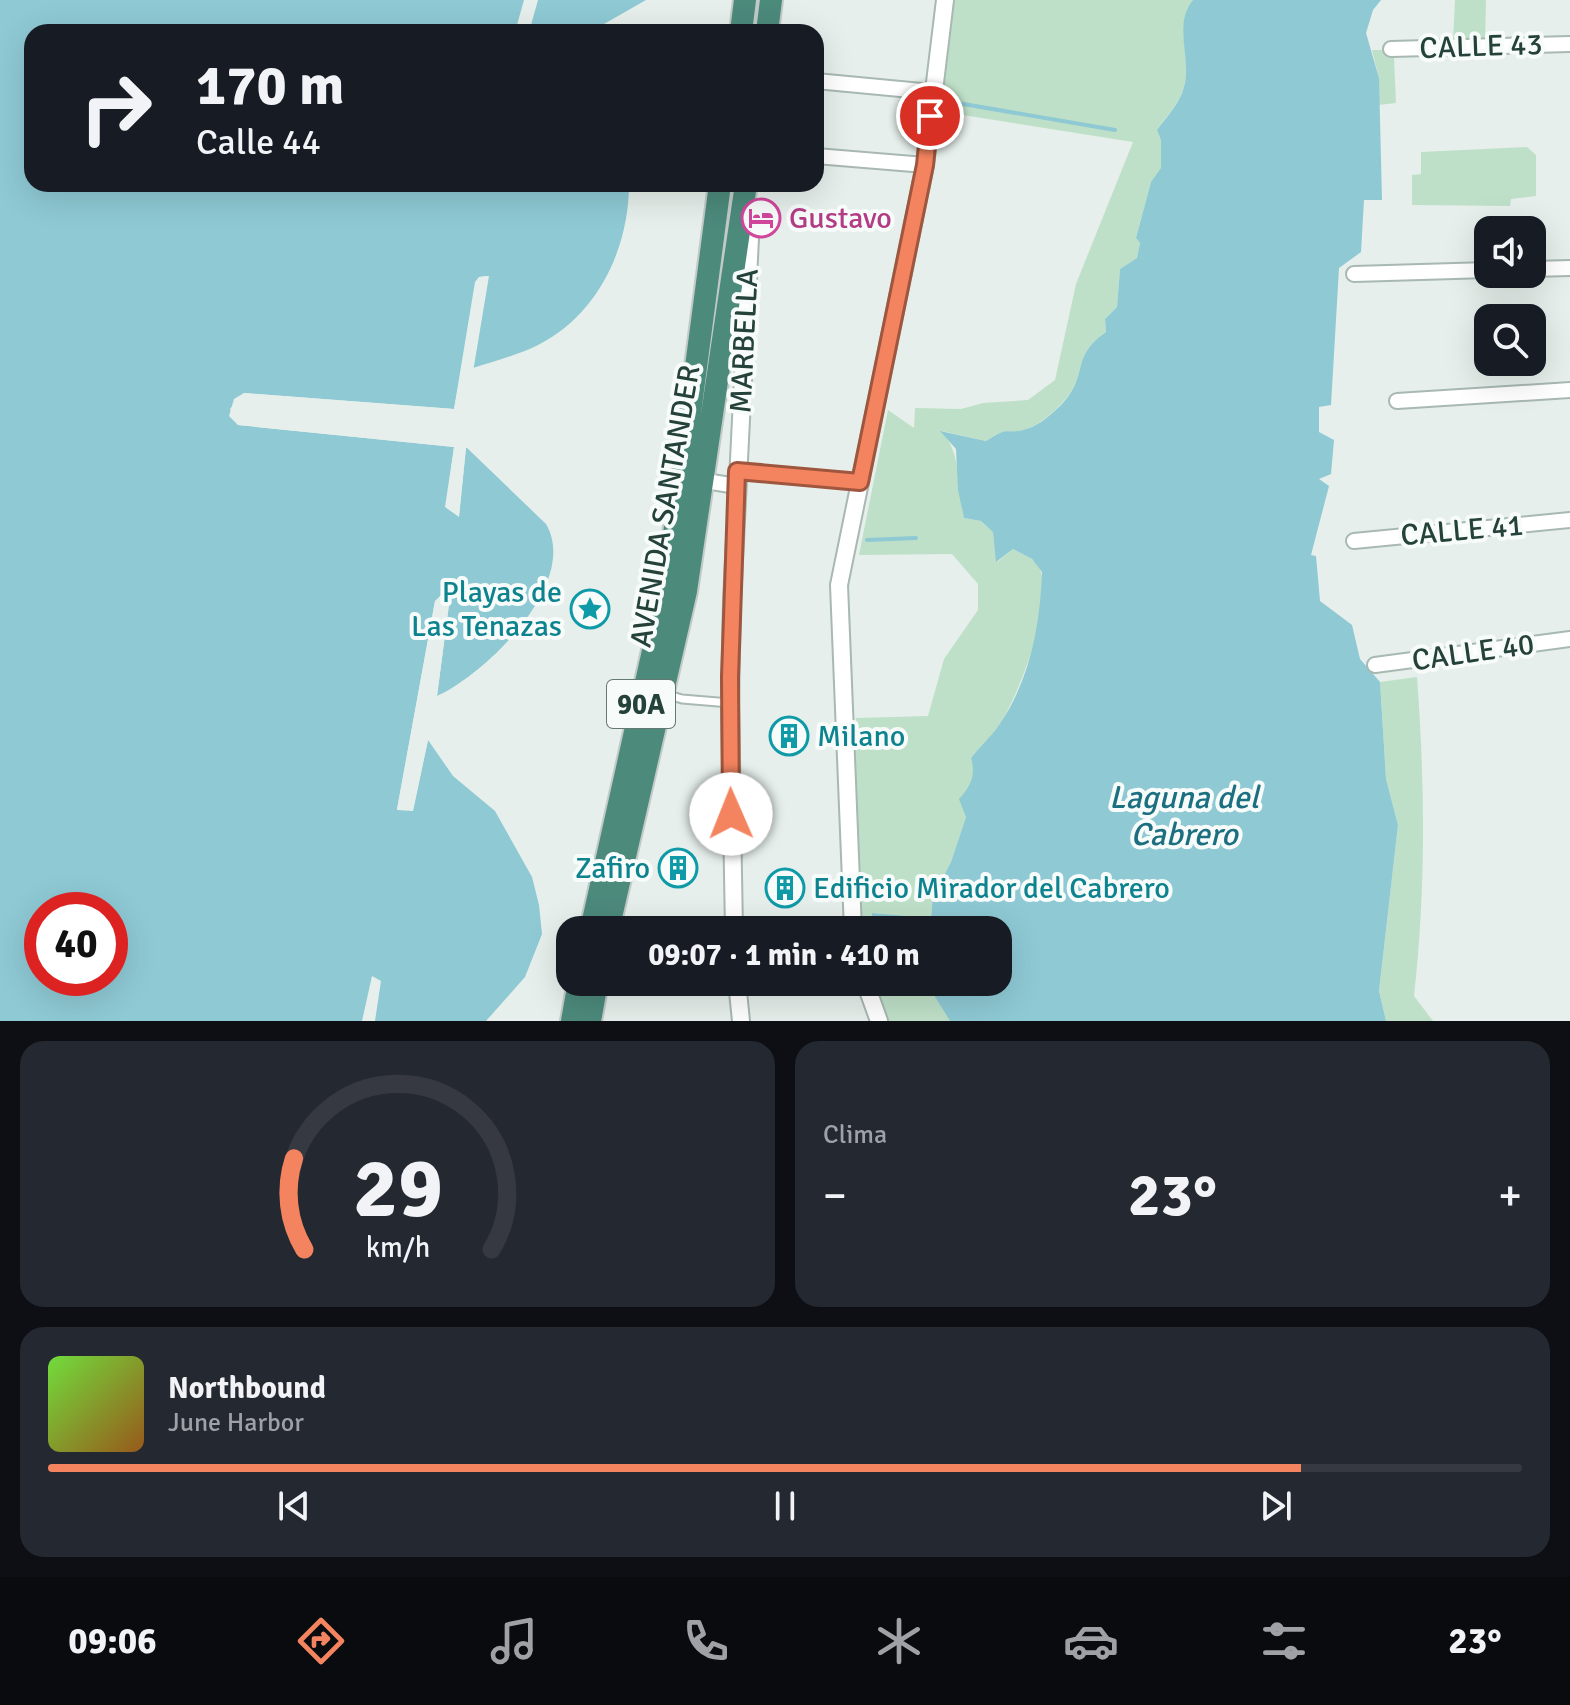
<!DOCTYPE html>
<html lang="es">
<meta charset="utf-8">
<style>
:root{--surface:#171b24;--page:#242831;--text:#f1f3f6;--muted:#9ea1a6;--line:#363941;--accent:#f4845f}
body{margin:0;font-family:Signika,sans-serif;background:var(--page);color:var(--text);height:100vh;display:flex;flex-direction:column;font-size:30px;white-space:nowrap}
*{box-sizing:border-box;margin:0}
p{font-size:26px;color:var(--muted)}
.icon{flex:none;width:44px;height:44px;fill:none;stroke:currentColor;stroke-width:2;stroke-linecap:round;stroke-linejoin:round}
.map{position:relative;height:1021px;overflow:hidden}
.drawer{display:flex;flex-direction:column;gap:20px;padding:20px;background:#0d0f14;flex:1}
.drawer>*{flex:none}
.guide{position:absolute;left:24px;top:24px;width:800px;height:168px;border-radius:24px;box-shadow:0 8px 32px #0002;background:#171b24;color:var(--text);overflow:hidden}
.buttons{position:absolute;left:1474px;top:216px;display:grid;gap:16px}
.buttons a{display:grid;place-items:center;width:72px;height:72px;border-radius:16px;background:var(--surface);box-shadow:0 8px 32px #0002;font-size:40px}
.speed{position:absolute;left:24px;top:892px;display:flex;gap:16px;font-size:40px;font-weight:700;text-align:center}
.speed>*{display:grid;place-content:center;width:104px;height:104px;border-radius:50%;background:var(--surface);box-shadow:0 8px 32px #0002;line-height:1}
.speed .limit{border:12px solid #d22;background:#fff;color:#111}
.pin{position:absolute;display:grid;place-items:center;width:68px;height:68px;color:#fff;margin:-34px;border:4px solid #fff;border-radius:50%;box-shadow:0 2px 8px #0007}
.me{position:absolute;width:88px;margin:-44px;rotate:359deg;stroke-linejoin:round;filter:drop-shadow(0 0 6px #0008)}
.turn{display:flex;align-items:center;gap:28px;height:168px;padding:0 40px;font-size:36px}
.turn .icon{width:104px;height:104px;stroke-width:2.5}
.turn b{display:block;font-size:56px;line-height:68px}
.big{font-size:60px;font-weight:800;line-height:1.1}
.drawer .tile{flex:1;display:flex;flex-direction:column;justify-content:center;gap:12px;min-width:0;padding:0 28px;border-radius:24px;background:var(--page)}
.drawer .dial{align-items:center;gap:0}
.dial svg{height:208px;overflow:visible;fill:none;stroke:var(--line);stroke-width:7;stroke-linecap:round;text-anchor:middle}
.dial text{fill:var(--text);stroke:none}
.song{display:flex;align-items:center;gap:24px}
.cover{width:96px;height:96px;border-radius:12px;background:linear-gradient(135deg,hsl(100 70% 55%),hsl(30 70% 35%))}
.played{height:8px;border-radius:4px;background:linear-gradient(90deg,var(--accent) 85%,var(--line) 85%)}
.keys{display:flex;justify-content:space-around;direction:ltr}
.heat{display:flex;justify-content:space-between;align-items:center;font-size:44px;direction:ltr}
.drawer .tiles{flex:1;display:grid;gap:20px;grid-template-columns:1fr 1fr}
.tile:last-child{grid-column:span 2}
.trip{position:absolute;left:556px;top:916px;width:456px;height:80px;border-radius:24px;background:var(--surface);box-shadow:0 8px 32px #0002;font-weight:800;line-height:80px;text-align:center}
.tabs{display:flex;height:128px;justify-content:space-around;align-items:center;background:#090b0e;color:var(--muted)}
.tabs .icon{width:56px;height:56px}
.tabs .on{color:var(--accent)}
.tabs b{font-size:36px;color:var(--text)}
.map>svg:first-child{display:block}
.green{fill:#bfe0c8}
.water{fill:#8ec9d4;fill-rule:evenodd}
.pier{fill:#e6efeb}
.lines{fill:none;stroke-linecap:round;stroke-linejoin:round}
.stream{stroke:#8ec9d4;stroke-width:4}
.service-casing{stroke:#a8b8b2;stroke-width:11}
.minor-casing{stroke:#a8b8b2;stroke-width:18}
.tertiary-casing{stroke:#a8b8b2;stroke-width:20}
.trunk-casing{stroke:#c2cac8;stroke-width:26}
.service{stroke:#fff;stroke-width:7}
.minor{stroke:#fff;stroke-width:14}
.tertiary{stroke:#fff;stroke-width:16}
.trunk{stroke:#4c8a7c;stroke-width:22}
.route-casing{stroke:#9f563e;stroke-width:20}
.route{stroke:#f4845f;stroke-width:14}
.labels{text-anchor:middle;stroke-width:8;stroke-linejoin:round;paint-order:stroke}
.shield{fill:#f7fbf9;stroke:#637a73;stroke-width:2}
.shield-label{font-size:28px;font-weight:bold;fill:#24423a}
.street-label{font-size:30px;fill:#24423a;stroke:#f7fbf9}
.hotel-label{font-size:30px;fill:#b23c85;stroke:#f7fbf9;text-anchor:start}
.culture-label{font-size:30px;fill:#0d838f;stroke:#f7fbf9;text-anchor:end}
.water-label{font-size:32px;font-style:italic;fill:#1c6f80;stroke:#f7fbf9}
</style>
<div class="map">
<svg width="1570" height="1021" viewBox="0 0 1570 1021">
<rect width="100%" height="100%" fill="#e6efeb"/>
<path class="green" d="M952,0H1193C1172,27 1195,62 1182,92C1177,106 1165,118 1157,130L1161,139V169L1151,182L1136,238L1140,243L1137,258L1120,269L1117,307L1105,319L1106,332C1069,358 1090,374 1062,403C1053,413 1039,425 1026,429C1007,436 1009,425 986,441L942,431C962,456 957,485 964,518L981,521L993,532L997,562L1013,549C1023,554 1037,559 1041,572C1053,606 1019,695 999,725C992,737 980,746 971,758L974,769L966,817L951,862L933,896L931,918L872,913L869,930L859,925L853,743L856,718L928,716L944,659L978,610V584L952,554L859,555L888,410L914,428L915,408L961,409L983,403L1028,400L1055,380L1076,284L1133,142L937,111Z
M1455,0H1486L1485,44L1453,42Z
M1372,50H1389L1394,57L1396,103L1378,105L1379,78Z
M1527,147L1536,155V196L1511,199L1510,206L1412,205V175L1421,174V152Z
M1417,677C1425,785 1426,889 1414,996L1433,1021H1386L1379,991L1398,825L1386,779L1380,682Z
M875,982H934L935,997L950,1021H888Z"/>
<path class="water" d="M0,0H524L515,32H32V184H629C629,248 598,315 538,345C518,355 495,361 473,368L488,276L479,277L454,409L244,393L230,409L238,425L454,447L446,507L459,516L466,447L546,524C580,582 487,673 437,696L450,597L435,601L397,809L413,810L428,740L453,776L495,811L532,877L539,905L542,934L525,977L486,1021H375L381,981L372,976L362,1021H0ZM42,910H110V978H42Z
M538,0H646L590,32H529Z
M1193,0H1381L1373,10L1366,33L1379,78L1382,200H1364L1361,252L1339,268L1331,405L1319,407V432L1334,440L1331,474L1319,479L1329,486L1311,555L1316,556L1320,601L1352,625L1360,659L1380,682L1386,779L1398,825L1379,991L1386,1021H950L935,997L934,982H998V930H871L872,913L931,918L933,896L951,862L966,817L959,799C971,786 976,775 971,758C979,747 991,737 999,725C1030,680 1040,626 1042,572L1032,559L1013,549L996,562L993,532L981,521L964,518L958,490L956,449L940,431L986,441C1011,424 1006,436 1026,429C1039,426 1053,413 1062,404C1090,374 1069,358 1106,332L1105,319L1117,307L1120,269L1137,258L1140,243L1136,238L1151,182L1161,168V140L1157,130C1165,119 1177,106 1182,93C1195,62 1171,27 1193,0Z"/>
<path class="pier" d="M489,276L473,372L469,367L484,279L479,283L456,412L245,397L237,402L234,410L239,421L456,444L450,505L456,509L462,447L468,444L472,448H466L459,517L445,507L454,447L238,425L229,416L234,399L244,393L454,409L475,282L479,277Z
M441,595L450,597L437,696V700L433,696L446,600L442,599L402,806L410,807L425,739L429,736L428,740L413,811L397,810L435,601Z"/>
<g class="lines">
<path class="stream" d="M940,100L1115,130
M867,540L916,538"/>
<defs>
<path id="service" d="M665,694L682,699L730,703"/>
<path id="minor" d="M1391,49L1570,44
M816,81L932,92
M816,156L925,165
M1532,269L1570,268
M1354,274L1488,270
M1397,401L1570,390
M737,471L860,482
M694,479L736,486
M1354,541L1570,520
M1375,665L1570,639"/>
<path id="tertiary" d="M734,930L730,703L732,601L750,238L747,216
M853,930L839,585L925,165L945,0
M737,982L741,1021
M865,982L879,1021"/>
<path id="trunk" d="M741,32L745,0
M767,32L771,0
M591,930L667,588L720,184
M608,930L686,591L746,184
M572,1021L579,982
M590,1021L597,982"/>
</defs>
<use href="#service" class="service-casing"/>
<use href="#minor" class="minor-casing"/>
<use href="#tertiary" class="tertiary-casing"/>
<use href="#trunk" class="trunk-casing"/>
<use href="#service" class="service"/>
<use href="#minor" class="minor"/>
<use href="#tertiary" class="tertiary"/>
<use href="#trunk" class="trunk"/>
</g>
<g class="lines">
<defs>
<path id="route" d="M731,814L730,677L737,471L860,482L925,165L930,116"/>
</defs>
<use href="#route" class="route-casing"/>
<use href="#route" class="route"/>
</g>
<defs>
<symbol id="hotel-ring" viewBox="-11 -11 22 22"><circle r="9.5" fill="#f7fbf9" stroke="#d1479c" stroke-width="1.5"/><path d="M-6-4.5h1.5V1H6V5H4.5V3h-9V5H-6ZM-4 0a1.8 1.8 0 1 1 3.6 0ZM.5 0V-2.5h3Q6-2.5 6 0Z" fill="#d1479c"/></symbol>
<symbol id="sight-ring" viewBox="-11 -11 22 22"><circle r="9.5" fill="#f7fbf9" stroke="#0f9aa8" stroke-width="1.5"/><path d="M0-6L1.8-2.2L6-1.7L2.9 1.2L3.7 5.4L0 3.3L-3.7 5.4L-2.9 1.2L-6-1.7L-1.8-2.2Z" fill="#0f9aa8"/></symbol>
<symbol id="building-ring" viewBox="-11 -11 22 22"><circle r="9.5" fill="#f7fbf9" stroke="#0f9aa8" stroke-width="1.5"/><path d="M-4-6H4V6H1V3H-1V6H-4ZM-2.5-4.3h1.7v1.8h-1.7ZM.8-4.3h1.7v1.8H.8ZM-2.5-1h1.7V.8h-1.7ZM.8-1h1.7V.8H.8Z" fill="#0f9aa8"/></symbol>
</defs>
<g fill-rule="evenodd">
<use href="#hotel-ring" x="739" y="196" width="44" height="44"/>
<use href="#sight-ring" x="568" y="587" width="44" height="44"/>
<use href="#building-ring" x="767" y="714" width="44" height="44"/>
<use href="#building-ring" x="656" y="846" width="44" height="44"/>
<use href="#building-ring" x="763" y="866" width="44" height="44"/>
</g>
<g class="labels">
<rect class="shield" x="607" y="680" width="68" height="48" rx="6"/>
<g class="shield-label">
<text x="641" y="714">90A</text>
</g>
<g class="street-label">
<text transform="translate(1481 46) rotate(-2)" y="10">CALLE 43</text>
<text transform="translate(744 341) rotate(-87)" y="10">MARBELLA</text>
<text transform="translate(665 506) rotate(-80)" y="10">AVENIDA SANTANDER</text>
<text transform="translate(1462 530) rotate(-5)" y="10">CALLE 41</text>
<text transform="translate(1473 652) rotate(-8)" y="10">CALLE 40</text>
</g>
<g class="hotel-label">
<text x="789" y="228">Gustavo</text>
</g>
<g class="culture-label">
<text x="562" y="602">Playas de<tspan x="562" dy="34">Las Tenazas</tspan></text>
<text x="817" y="746" text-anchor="start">Milano</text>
<text x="650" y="878">Zafiro</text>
<text x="813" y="898" text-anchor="start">Edificio Mirador del Cabrero</text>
</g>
<g class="water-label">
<text x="1184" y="808">Laguna del<tspan x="1184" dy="37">Cabrero</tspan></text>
</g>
</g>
</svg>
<div class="buttons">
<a><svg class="icon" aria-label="sound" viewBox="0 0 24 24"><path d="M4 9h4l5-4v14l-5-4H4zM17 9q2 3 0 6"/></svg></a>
<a><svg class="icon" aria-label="search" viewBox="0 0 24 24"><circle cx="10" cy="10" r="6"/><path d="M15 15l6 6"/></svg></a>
</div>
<div class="speed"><div class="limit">40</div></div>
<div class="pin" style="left:930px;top:116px;background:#d93025"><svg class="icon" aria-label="arrive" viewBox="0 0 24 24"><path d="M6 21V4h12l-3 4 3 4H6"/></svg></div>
<svg class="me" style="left:731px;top:814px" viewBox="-20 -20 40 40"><circle r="19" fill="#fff"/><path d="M0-13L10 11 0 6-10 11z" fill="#f4845f"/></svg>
<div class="trip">09:07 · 1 min · 410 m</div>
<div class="guide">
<div class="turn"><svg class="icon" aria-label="right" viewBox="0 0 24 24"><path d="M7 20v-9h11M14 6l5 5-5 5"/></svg><div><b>170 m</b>Calle 44</div></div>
</div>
</div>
<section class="drawer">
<div class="tiles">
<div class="tile dial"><svg viewBox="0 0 100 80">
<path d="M14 69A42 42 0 1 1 86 69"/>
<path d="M14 69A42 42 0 0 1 10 34" stroke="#f4845f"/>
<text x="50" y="56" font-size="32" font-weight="700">29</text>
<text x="50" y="72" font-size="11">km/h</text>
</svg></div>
<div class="tile"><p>Clima</p>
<div class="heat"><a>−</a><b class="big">23°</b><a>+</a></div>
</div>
<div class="tile">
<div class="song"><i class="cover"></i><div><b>Northbound</b><p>June Harbor</p></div></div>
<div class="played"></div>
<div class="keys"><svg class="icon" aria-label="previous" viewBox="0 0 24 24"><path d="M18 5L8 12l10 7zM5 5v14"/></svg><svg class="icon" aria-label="pause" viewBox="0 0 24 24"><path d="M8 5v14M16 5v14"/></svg><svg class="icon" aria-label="next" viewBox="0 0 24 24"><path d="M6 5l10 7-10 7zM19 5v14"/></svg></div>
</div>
</div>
</section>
<nav class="tabs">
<b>09:06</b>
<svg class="icon on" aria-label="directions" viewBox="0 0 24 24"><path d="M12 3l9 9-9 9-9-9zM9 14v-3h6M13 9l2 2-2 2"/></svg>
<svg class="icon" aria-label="music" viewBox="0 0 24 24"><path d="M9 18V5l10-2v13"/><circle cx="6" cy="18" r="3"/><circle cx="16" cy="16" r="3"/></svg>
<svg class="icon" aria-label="phone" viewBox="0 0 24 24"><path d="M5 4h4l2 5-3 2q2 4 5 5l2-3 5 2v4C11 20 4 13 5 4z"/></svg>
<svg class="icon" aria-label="climate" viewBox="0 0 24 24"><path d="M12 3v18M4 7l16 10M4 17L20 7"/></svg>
<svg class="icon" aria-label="car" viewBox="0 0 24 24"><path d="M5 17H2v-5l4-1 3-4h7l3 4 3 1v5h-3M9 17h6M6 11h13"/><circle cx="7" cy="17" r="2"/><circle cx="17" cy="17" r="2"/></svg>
<svg class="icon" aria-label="filters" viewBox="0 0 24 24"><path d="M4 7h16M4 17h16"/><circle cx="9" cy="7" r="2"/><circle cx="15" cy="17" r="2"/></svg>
<b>23°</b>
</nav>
